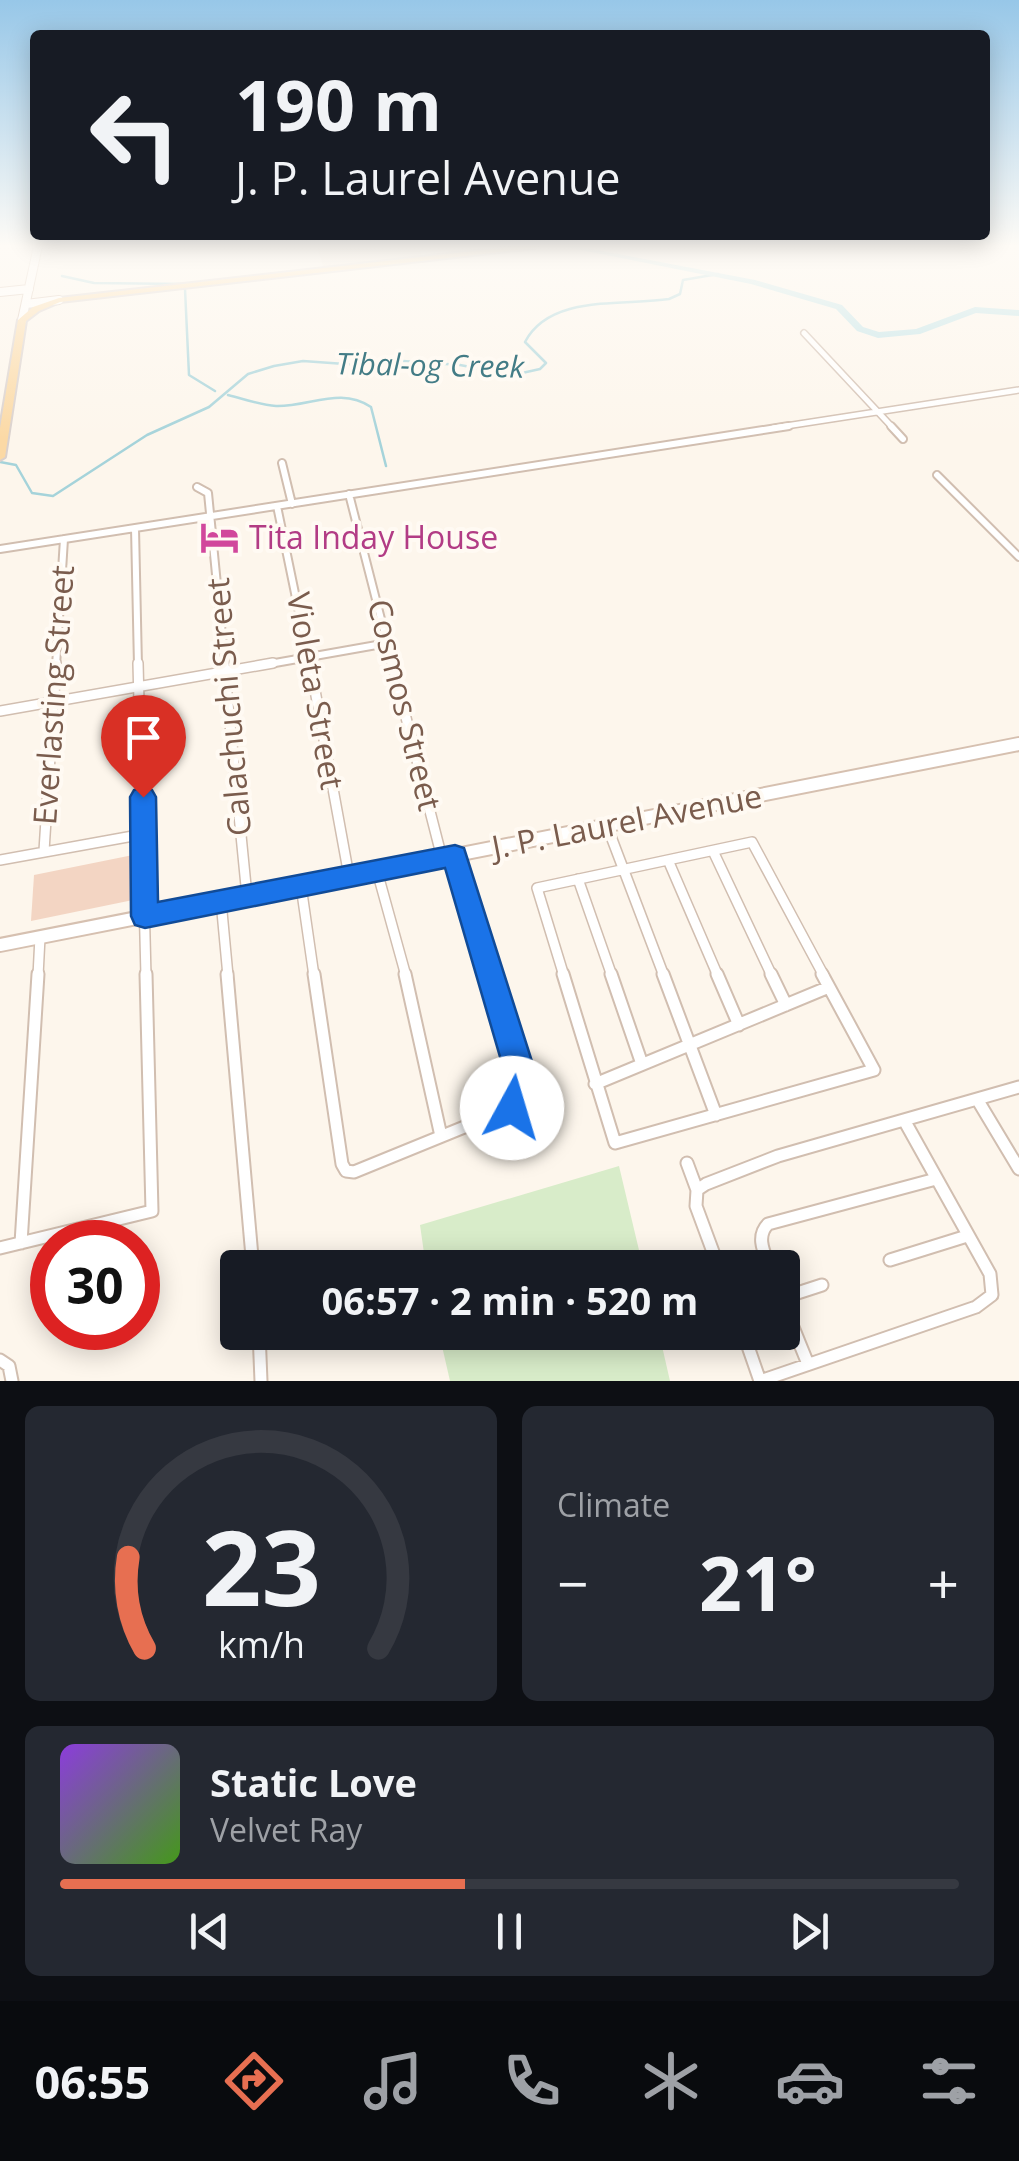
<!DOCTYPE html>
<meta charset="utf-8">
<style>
:root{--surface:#171b24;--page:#242831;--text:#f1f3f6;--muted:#9ea1a6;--line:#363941;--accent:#e76f51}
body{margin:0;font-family:"Open Sans",sans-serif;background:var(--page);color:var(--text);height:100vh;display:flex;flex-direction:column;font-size:38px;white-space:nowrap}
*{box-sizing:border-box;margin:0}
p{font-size:32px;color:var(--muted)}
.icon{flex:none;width:55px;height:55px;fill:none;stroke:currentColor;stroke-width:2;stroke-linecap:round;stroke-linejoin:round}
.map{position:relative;height:1381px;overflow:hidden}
.panel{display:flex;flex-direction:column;gap:25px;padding:25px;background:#0d0f14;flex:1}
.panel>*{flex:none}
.top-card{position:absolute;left:30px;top:30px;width:960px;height:210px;border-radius:10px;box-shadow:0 5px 25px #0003;background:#171b24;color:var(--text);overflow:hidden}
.speed{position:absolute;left:30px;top:1220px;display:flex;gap:20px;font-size:50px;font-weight:700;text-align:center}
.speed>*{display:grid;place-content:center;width:130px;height:130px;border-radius:50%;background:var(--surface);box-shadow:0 5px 25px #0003;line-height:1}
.speed .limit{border:15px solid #d22;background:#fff;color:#111}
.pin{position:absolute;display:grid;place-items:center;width:85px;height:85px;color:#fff;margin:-102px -42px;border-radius:50% 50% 50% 0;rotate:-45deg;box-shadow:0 0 10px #0007}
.pin .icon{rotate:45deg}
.me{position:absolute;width:110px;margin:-55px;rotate:6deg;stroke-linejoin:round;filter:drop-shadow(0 0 8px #0008)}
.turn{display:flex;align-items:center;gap:35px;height:210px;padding:0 40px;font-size:45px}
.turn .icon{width:130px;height:130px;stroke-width:2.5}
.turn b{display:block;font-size:70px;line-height:85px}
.big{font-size:75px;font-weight:700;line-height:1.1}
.panel .tile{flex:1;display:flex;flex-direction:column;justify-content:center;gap:15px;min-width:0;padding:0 35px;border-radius:15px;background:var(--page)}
.panel .dial{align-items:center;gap:0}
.dial svg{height:260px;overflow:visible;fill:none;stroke:var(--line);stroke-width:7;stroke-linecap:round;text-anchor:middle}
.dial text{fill:var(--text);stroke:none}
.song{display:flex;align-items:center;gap:30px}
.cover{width:120px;height:120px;border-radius:15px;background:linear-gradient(135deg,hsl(270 70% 55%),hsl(100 70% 35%))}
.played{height:10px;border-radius:5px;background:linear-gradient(90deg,var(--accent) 45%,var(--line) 45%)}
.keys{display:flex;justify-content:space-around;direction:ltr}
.heat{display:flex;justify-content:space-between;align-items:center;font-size:55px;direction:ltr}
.panel .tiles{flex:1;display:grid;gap:25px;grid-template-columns:1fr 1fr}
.tile:last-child{grid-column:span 2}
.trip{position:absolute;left:220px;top:1250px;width:580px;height:100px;border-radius:10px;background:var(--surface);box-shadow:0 5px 25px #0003;font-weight:700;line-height:100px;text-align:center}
.tabs{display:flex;height:160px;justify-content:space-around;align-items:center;background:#090b0e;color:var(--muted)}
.tabs .icon{width:70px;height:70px}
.tabs .selected{color:var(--accent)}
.tabs b{font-size:45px;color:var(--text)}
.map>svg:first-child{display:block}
.residential{fill:#f5e8da}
.green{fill:#d8ecc9}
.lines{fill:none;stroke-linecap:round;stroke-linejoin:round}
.stream{stroke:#a5d3da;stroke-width:2.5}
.river{fill:#bfe3e8;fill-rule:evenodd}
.building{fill:#f3d5c3}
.street-far3-casing{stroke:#d1beb0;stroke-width:8}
.street-far2-casing{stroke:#d1beb0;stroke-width:10}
.street-far1-casing{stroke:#d1beb0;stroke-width:12}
.street-casing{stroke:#d1beb0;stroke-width:15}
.secondary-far1-casing{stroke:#d6c0b0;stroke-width:10}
.secondary-casing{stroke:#d6c0b0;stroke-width:16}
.primary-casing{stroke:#dad1cd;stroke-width:4}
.street-far3{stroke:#fff;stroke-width:5}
.street-far2{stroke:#fff;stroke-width:6}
.street-far1{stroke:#fff;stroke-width:9}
.street{stroke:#fff;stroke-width:11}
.secondary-far1{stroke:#fff;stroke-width:8}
.secondary{stroke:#fff;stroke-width:12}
.primary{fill:#fbd9a5;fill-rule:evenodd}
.route{fill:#1a73e8;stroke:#114b97;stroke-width:2.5}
.labels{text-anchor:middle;stroke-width:8;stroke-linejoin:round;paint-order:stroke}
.far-water-label{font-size:30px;font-style:italic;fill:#437c86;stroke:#fffaf3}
.hotel-label{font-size:32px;fill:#b23c85;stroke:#fffaf3;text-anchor:start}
.street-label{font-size:32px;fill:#7a5c4d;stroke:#fffaf3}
</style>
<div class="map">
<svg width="1019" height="1381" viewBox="0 0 1019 1381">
<rect width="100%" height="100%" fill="#fdf6ec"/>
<path class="residential" d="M317,247L420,251L423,258L324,269Z"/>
<path class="green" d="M619,1166L643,1267H426L420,1225Z
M439,1333H659L670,1381H450Z"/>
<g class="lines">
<path class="stream" d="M62,276L94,283L185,284
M185,289L189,375L215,391
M228,395C244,399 260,405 276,406C309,407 341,386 371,407L386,466
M0,462L16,465L32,493L53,496L147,435L209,407L248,374L274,366L303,361L359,365L403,361L460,365L513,375L540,369L546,363L525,342C550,294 623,306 669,299L680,294L683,280L718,274"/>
<path class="river" d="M561,246H576L755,280L842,305L863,327L879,332L916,329L975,307L1019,310V316L976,313L920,334L878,338L857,331L836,309L751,284Z"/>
</g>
<path class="building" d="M133,855V900L31,921L34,875Z"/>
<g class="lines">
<defs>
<path id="street-far3" d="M804,333L893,428
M773,428L1019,390"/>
<path id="street-far2" d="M891,426L903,439
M282,463L292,504
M937,475L1019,557
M197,487L208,493L225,666
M349,494L393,666
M277,506L310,666
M135,528L138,666
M0,549L789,426
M56,666L64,539
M258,666L388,643"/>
<path id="street-far1" d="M138,663L146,976
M224,663L247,896
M310,663L349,876
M392,663L442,858
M0,711L273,663
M607,826L664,976
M44,851L56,663
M713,851L772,976
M455,855L490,976
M0,860L144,834
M668,860L718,976
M377,871L406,976
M578,879L612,976
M301,886L314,976
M221,901L228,976
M38,976L40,937
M564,976L537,888L752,842L824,976"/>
<path id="street" d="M227,974L253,1268
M314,974L342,1164L346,1171L354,1172L511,1108L523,1092L489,974
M405,974L441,1136
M563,974L615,1143L874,1070L822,974
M611,974L642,1064
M663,974L716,1115
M717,974L739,1025
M771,974L786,1005
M595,1084L829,987
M977,1099L1019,1169
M687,1163L697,1190
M21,1243L38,974
M0,1248L152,1211L146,974
M890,1260L967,1236
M719,1268L696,1206L697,1190L706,1184L778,1156L1019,1087
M770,1268C765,1254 755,1237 768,1224L936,1179
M782,1298L822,1285
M782,1300L808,1364
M259,1332L261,1381
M743,1332L760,1381
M0,1360L9,1366L12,1381
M760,1381L976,1307L992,1295L990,1274L904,1120"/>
<path id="secondary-far1" d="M0,292L29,289
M26,304L59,300
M22,320L38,246"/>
<path id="secondary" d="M0,945L1019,744"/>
<path id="primary" d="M518,246H539L535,248L60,302L39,311L26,321L5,457L0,460V428L18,320L33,307L59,298Z"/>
</defs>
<use href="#street-far3" class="street-far3-casing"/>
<use href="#street-far2" class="street-far2-casing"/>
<use href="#street-far1" class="street-far1-casing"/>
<use href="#street" class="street-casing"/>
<use href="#secondary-far1" class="secondary-far1-casing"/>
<use href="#secondary" class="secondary-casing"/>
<use href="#primary" class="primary-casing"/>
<use href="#street-far3" class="street-far3"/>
<use href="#street-far2" class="street-far2"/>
<use href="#street-far1" class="street-far1"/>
<use href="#street" class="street"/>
<use href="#secondary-far1" class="secondary-far1"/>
<use href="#secondary" class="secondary"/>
<use href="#primary" class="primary"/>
</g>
<linearGradient id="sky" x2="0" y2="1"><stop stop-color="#97c7e8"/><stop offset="0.56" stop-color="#fefbf6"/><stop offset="1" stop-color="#fefbf6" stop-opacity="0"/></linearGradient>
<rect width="1019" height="439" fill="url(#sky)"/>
<path class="route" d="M143,787L152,790L156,797L158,902L455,845L464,848L536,1074C539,1096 533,1114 512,1123L500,1119L496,1108L506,1088L505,1074L445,868L145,928L135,925L131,916L130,797L134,790Z"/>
<defs>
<symbol id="hotel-bare" viewBox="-9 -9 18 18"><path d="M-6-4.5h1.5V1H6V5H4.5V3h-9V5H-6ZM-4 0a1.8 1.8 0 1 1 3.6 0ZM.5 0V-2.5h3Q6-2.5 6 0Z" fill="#d1479c" stroke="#fffaf3" stroke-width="2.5" paint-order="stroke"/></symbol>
</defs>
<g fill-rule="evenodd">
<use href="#hotel-bare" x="192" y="510" width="55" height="55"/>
</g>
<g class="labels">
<g class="far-water-label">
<text transform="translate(430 366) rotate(1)" y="10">Tibal-og Creek</text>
</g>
<g class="hotel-label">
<text x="249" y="549">Tita Inday House</text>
</g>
<g class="street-label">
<text transform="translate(315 691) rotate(80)" y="11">Violeta Street</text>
<text transform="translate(54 695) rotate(-86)" y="11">Everlasting Street</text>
<text transform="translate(404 705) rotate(76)" y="11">Cosmos Street</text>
<text transform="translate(229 707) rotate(-95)" y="11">Calachuchi Street</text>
<text transform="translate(627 822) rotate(-11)" y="11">J. P. Laurel Avenue</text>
</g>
</g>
</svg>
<div class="speed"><div class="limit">30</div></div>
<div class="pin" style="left:143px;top:797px;background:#d93025"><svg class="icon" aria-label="arrive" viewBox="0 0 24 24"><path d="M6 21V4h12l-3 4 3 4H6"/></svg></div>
<svg class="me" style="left:512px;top:1108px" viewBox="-20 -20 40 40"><circle r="19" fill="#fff"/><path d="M0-13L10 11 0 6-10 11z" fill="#1a73e8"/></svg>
<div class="trip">06:57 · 2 min · 520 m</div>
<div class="top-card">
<div class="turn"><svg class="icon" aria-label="left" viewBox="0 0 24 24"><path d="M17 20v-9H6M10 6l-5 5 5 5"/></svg><div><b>190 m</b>J. P. Laurel Avenue</div></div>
</div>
</div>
<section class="panel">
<div class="tiles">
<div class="tile dial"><svg viewBox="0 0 100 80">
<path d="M14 69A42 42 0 1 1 86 69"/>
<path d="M14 69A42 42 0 0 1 9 41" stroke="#e76f51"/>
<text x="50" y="56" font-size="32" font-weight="700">23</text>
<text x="50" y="72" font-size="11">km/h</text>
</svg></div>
<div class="tile"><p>Climate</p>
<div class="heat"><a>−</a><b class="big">21°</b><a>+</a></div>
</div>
<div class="tile">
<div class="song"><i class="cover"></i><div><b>Static Love</b><p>Velvet Ray</p></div></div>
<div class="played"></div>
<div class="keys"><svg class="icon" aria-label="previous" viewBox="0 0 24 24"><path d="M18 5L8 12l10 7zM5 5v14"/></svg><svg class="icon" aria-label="pause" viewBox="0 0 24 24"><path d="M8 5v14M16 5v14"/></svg><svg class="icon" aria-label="next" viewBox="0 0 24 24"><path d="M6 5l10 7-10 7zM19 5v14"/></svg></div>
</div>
</div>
</section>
<nav class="tabs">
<b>06:55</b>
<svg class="icon selected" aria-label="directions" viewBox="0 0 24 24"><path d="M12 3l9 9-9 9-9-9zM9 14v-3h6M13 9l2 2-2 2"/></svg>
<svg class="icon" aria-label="music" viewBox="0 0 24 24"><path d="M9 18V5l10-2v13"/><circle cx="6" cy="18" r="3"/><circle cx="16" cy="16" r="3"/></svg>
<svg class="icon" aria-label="phone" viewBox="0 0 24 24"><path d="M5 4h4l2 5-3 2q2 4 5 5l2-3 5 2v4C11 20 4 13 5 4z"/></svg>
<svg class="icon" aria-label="climate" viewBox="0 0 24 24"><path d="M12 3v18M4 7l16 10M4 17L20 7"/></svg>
<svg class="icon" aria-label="car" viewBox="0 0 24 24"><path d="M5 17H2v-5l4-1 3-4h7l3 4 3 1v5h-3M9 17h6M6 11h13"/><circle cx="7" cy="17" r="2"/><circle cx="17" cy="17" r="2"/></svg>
<svg class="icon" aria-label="filters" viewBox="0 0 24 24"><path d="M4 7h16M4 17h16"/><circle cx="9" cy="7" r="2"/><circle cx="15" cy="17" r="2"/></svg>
</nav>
